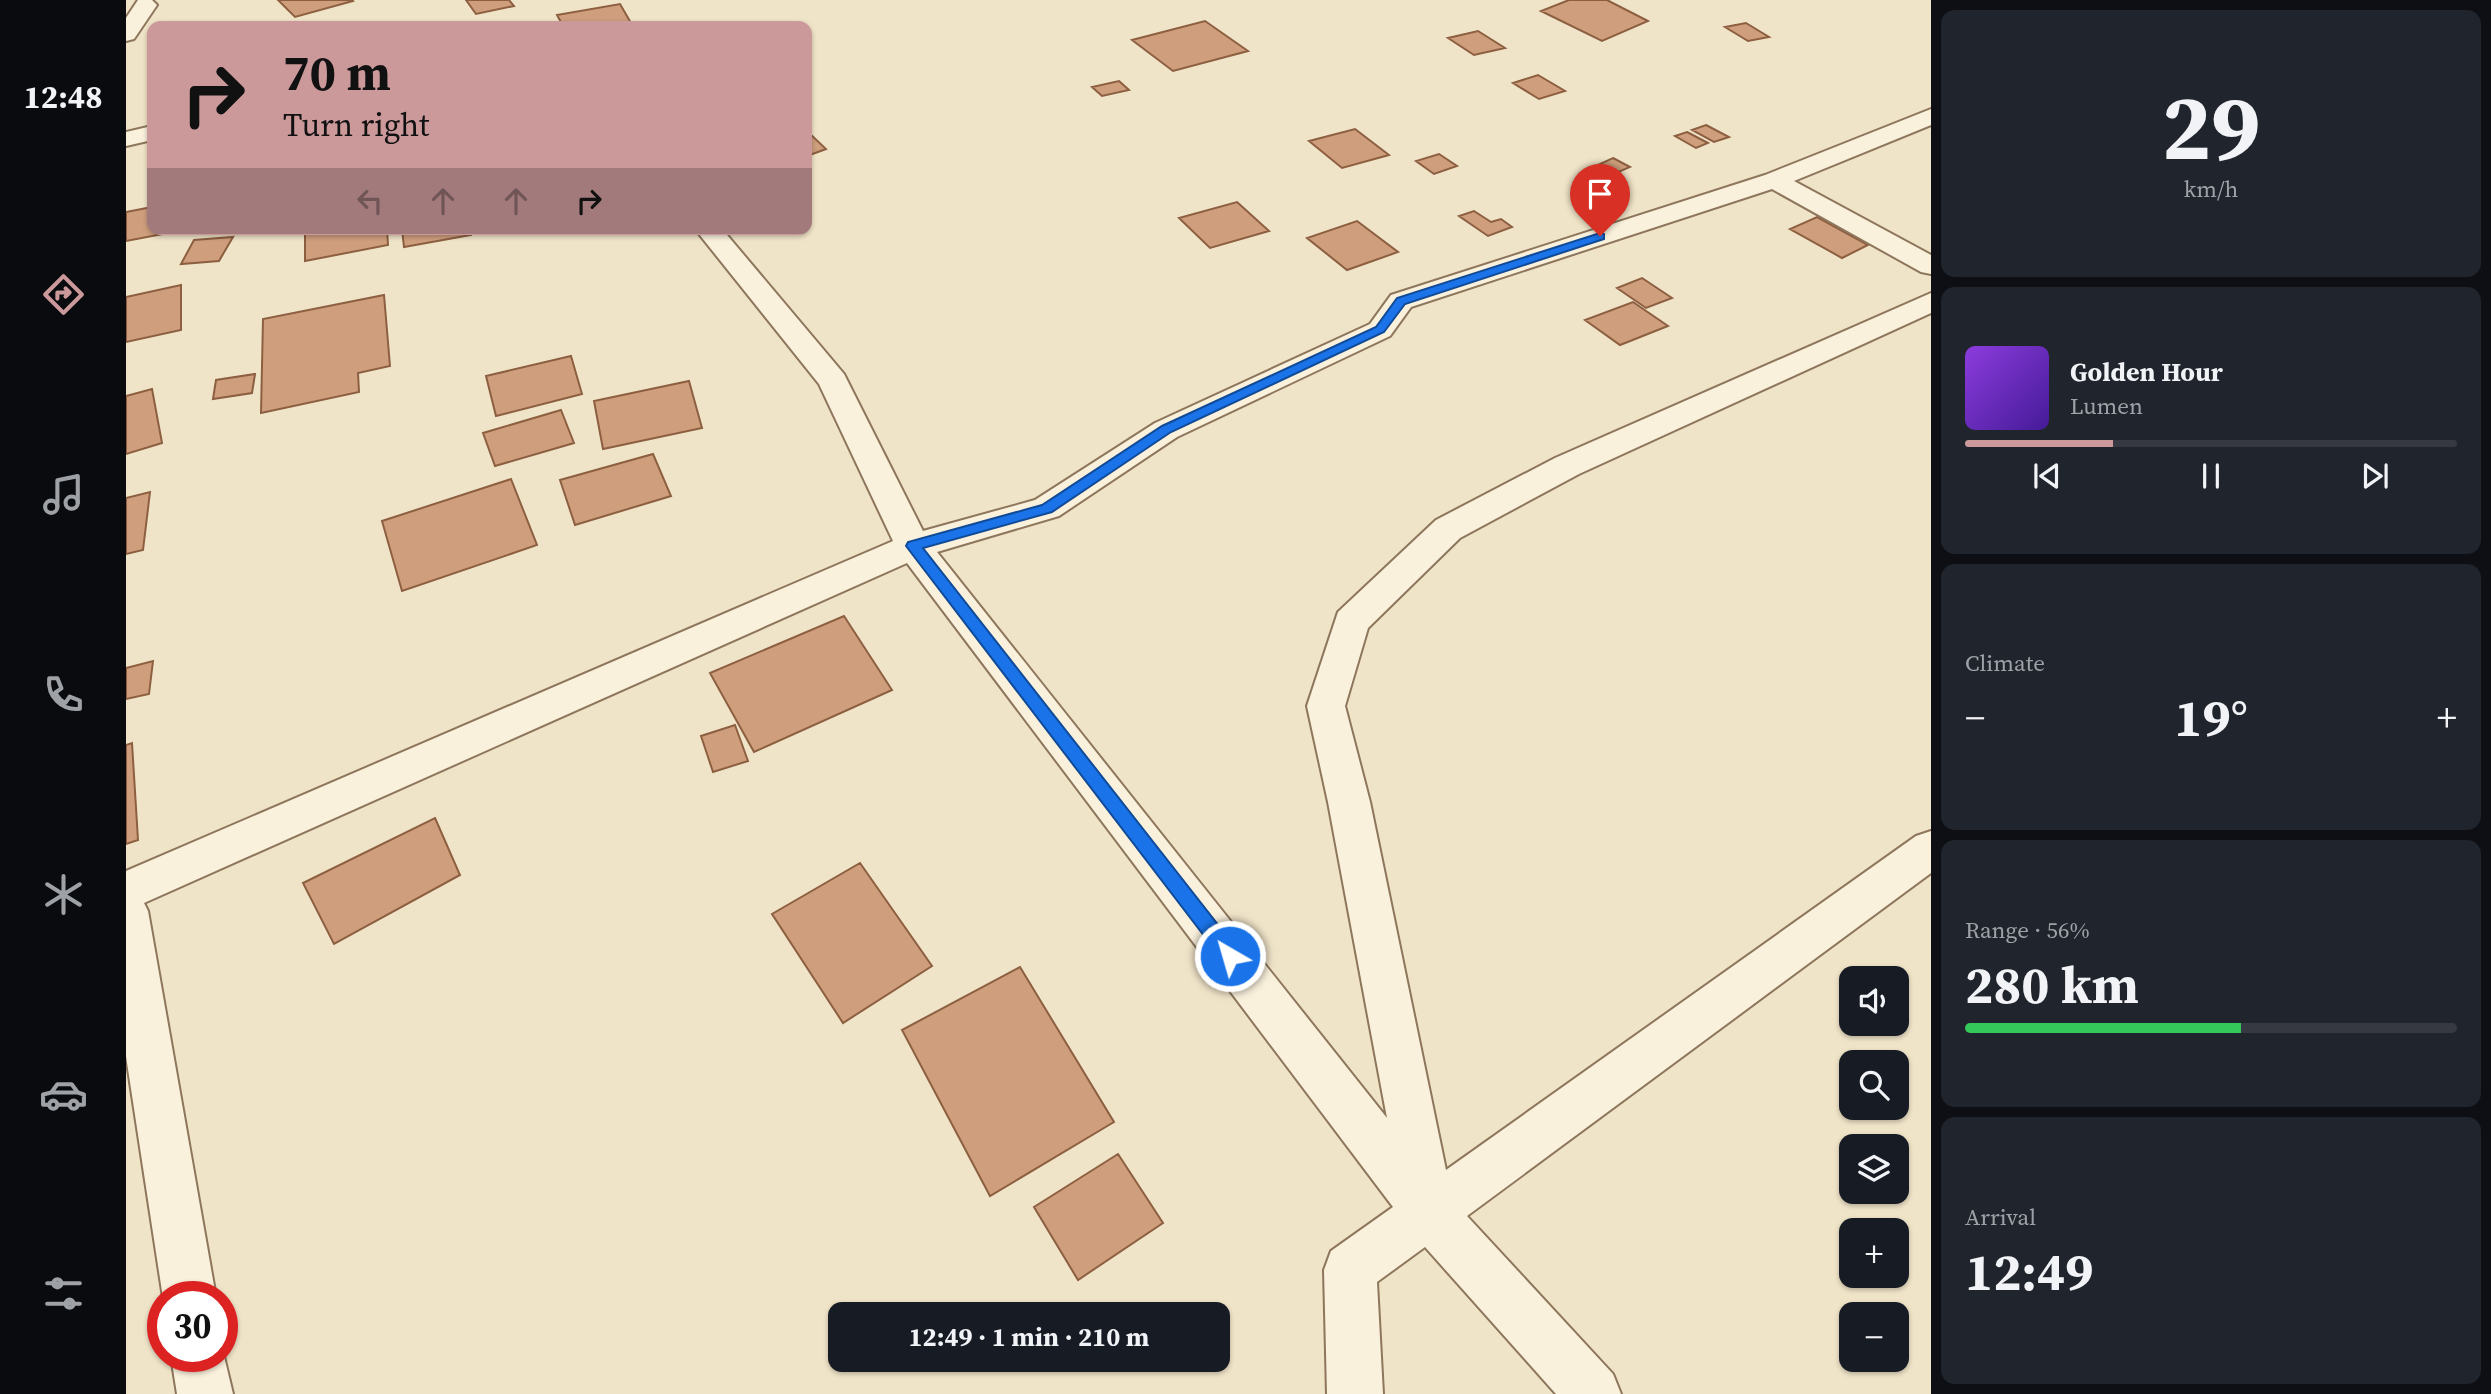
<!DOCTYPE html>
<meta charset="utf-8">
<style>
:root{--surface:#171b24;--page:#20242c;--text:#f1f3f6;--muted:#9ea1a6;--line:#363941;--accent:#cc999b}
body{margin:0;font-family:"Source Serif 4",serif;background:var(--page);color:var(--text);height:100vh;display:flex;flex-direction:column;font-size:26px;white-space:nowrap}
*{box-sizing:border-box;margin:0}
p{font-size:23px;color:var(--muted)}
.icon{flex:none;width:38px;height:38px;fill:none;stroke:currentColor;stroke-width:2;stroke-linecap:round;stroke-linejoin:round}
.map{position:relative;flex:1;overflow:hidden}
.side{display:flex;flex-direction:column;gap:10px;padding:10px;background:#0d0f14;width:560px}
.side>*{flex:none}
.banner{position:absolute;left:21px;top:21px;width:665px;height:214px;border-radius:14px;box-shadow:0 2px 5px #0004;background:#cc999b;color:#111;overflow:hidden}
.tools{position:absolute;left:1713px;top:966px;display:grid;gap:14px}
.tools a{display:grid;place-items:center;width:70px;height:70px;border-radius:14px;background:var(--surface);box-shadow:0 2px 5px #0004;font-size:35px}
.speed{position:absolute;left:21px;top:1281px;display:flex;gap:14px;font-size:35px;font-weight:700;text-align:center}
.speed>*{display:grid;place-content:center;width:91px;height:91px;border-radius:50%;background:var(--surface);box-shadow:0 2px 5px #0004;line-height:1}
.speed .limit{border:10px solid #d22;background:#fff;color:#111}
.pin{position:absolute;display:grid;place-items:center;width:60px;height:60px;color:#fff;margin:-72px -30px;border-radius:50% 50% 50% 0;rotate:-45deg;box-shadow:0 0 7px #0007}
.pin .icon{rotate:45deg}
.me{position:absolute;width:77px;margin:-38px;rotate:322deg;stroke-linejoin:round;filter:drop-shadow(0 0 5px #0008)}
.turn{display:flex;align-items:center;gap:24px;height:147px;padding:0 21px;font-size:32px}
.turn .icon{width:91px;height:91px;stroke-width:2.5}
.turn b{display:block;font-size:49px;line-height:60px}
.lanes{display:flex;align-items:center;height:66px;padding:0 21px;background:#0003;justify-content:center;gap:35px;direction:ltr}
.lanes .off{opacity:.35}
.big{font-size:52px;font-weight:700;line-height:1.1}
.side .card{flex:1;display:flex;flex-direction:column;justify-content:center;gap:10px;min-width:0;padding:0 24px;border-radius:14px;background:var(--page)}
.side .dial{align-items:center;gap:0}
.dial b{font-size:91px;line-height:1}
.song{display:flex;align-items:center;gap:21px}
.cover{width:84px;height:84px;border-radius:10px;background:linear-gradient(135deg,hsl(270 70% 55%),hsl(260 70% 35%))}
.played{height:7px;border-radius:4px;background:linear-gradient(90deg,var(--accent) 30%,var(--line) 30%)}
.keys{display:flex;justify-content:space-around;direction:ltr}
.heat{display:flex;justify-content:space-between;align-items:center;font-size:38px;direction:ltr}
.charge{height:10px;border-radius:5px;background:linear-gradient(90deg,#34c759 56%,var(--line) 0)}
.trip{position:absolute;left:702px;top:1302px;width:402px;height:70px;border-radius:14px;background:var(--surface);box-shadow:0 2px 5px #0004;font-weight:700;line-height:70px;text-align:center}
main{display:flex;flex:1;min-height:0}
.tab-bar{display:flex;flex-direction:column;width:126px;justify-content:space-around;align-items:center;background:#090b0e;color:var(--muted)}
.tab-bar .icon{width:49px;height:49px}
.tab-bar .current{color:var(--accent)}
.tab-bar b{font-size:32px;color:var(--text)}
.map>svg:first-child{display:block}
.building{fill:#cf9f7d;stroke:#8d5f41;stroke-width:2}
.lines{fill:none;stroke-linecap:round;stroke-linejoin:round}
.minor-casing{stroke:#8d765c;stroke-width:4}
.minor{fill:#faf1dc;fill-rule:evenodd}
.route{fill:#1a73e8;stroke:#114b97;stroke-width:2}
</style>
<main>
<nav class="tab-bar">
<b>12:48</b>
<svg class="icon current" aria-label="directions" viewBox="0 0 24 24"><path d="M12 3l9 9-9 9-9-9zM9 14v-3h6M13 9l2 2-2 2"/></svg>
<svg class="icon" aria-label="music" viewBox="0 0 24 24"><path d="M9 18V5l10-2v13"/><circle cx="6" cy="18" r="3"/><circle cx="16" cy="16" r="3"/></svg>
<svg class="icon" aria-label="phone" viewBox="0 0 24 24"><path d="M5 4h4l2 5-3 2q2 4 5 5l2-3 5 2v4C11 20 4 13 5 4z"/></svg>
<svg class="icon" aria-label="climate" viewBox="0 0 24 24"><path d="M12 3v18M4 7l16 10M4 17L20 7"/></svg>
<svg class="icon" aria-label="car" viewBox="0 0 24 24"><path d="M5 17H2v-5l4-1 3-4h7l3 4 3 1v5h-3M9 17h6M6 11h13"/><circle cx="7" cy="17" r="2"/><circle cx="17" cy="17" r="2"/></svg>
<svg class="icon" aria-label="filters" viewBox="0 0 24 24"><path d="M4 7h16M4 17h16"/><circle cx="9" cy="7" r="2"/><circle cx="15" cy="17" r="2"/></svg>
</nav>
<div class="map">
<svg width="1805" height="1394" viewBox="0 0 1805 1394">
<rect width="100%" height="100%" fill="#f0e4c8"/>
<path class="building" d="M152,0H226L227,1L169,17Z
M340,0H383L388,6L350,14Z
M1443,0H1481L1522,21L1476,41L1415,11Z
M494,4L505,23L488,26H437L431,15Z
M1079,21L1122,51L1047,71L1006,40Z
M1620,23L1643,37L1622,41L1599,27Z
M1352,31L1379,48L1348,55L1322,38Z
M1412,75L1439,91L1413,99L1387,83Z
M993,81L1003,90L976,96L966,87Z
M1580,125L1603,137L1588,142L1566,130Z
M1229,129L1263,155L1216,168L1183,141Z
M681,131L700,149L681,156Z
M1561,132L1582,143L1570,148L1549,136Z
M1313,154L1331,166L1308,174L1290,161Z
M1487,158L1504,167L1481,177L1465,168Z
M1111,202L1143,231L1084,248L1053,218Z
M26,207V229H63L0,241V212Z
M1348,211L1365,222L1375,219L1386,227L1362,236L1333,216Z
M1691,217L1742,245L1716,258L1664,229Z
M1231,221L1272,252L1221,270L1181,238Z
M179,229H261L262,245L179,261Z
M276,229H344L345,235L278,247Z
M107,237L93,261L55,264L68,240Z
M1516,278L1546,298L1520,308L1491,288Z
M55,285V330L0,342V297Z
M258,295L264,366L232,373L233,392L135,413L137,319Z
M1507,302L1542,326L1494,345L1459,320Z
M445,356L456,394L370,416L360,376Z
M129,374L126,393L87,399L90,380Z
M563,381L576,428L477,449L468,401Z
M26,389L36,443L0,454V396Z
M435,410L448,443L369,466L357,433Z
M527,454L545,496L449,525L434,480Z
M385,479L411,545L276,591L256,521Z
M24,492L17,550L0,554V498Z
M718,616L766,690L628,752L584,673Z
M27,661L23,694L0,699V668Z
M609,725L622,761L587,772L575,736Z
M6,743L12,840L0,844V745Z
M309,818L334,875L208,944L177,883Z
M734,863L806,966L717,1023L646,914Z
M894,967L988,1122L864,1196L776,1030Z
M992,1154L1037,1223L952,1280L908,1207Z"/>
<g class="lines">
<defs>
<path id="minor" d="M12,0H26L31,5L8,39L0,41V18Z
M1805,109V125L1668,181L1805,255V274L1795,272L1646,189L1285,307L1264,336L1051,437L933,516L811,552L1261,1118L1202,802L1181,706L1212,612L1310,520L1429,458L1805,293V313L1453,474L1334,538L1242,628L1219,706L1244,802L1320,1170L1790,836L1805,831V873L1341,1216L1487,1374L1495,1394H1430L1299,1247L1251,1282L1257,1394H1201L1198,1270L1205,1251L1267,1207L781,563L18,903L22,911L90,1297L37,1298L0,1056V871L767,541L693,384L569,229H596L718,374L797,531L909,500L1029,423L1244,324L1265,295L1639,175Z
M26,126V140L0,146V132Z
M96,1348L107,1394H51L45,1356H96Z"/>
</defs>
<use href="#minor" class="minor-casing"/>
<use href="#minor" class="minor"/>
</g>
<path class="route" d="M1474,233L1478,234V239L1279,304L1258,332L1045,432L926,512L797,548L1111,949L1113,956L1111,962L1104,964L1098,962L780,546L782,542L916,505L1036,426L1250,327L1271,298Z"/>
</svg>
<div class="tools">
<a><svg class="icon" aria-label="sound" viewBox="0 0 24 24"><path d="M4 9h4l5-4v14l-5-4H4zM17 9q2 3 0 6"/></svg></a>
<a><svg class="icon" aria-label="search" viewBox="0 0 24 24"><circle cx="10" cy="10" r="6"/><path d="M15 15l6 6"/></svg></a>
<a><svg class="icon" aria-label="layers" viewBox="0 0 24 24"><path d="M12 4l9 5-9 5-9-5zM3 14l9 5 9-5"/></svg></a>
<a>+</a>
<a>−</a>
</div>
<div class="speed"><div class="limit">30</div></div>
<div class="pin" style="left:1474px;top:236px;background:#d93025"><svg class="icon" aria-label="arrive" viewBox="0 0 24 24"><path d="M6 21V4h12l-3 4 3 4H6"/></svg></div>
<svg class="me" style="left:1104px;top:956px" viewBox="-20 -20 40 40"><circle r="17" fill="#1a73e8" stroke="#fff" stroke-width="3"/><path d="M0-11L8 9 0 5-8 9z" fill="#fff"/></svg>
<div class="trip">12:49 · 1 min · 210 m</div>
<div class="banner">
<div class="turn"><svg class="icon" aria-label="right" viewBox="0 0 24 24"><path d="M7 20v-9h11M14 6l5 5-5 5"/></svg><div><b>70 m</b>Turn right</div></div>
<div class="lanes"><svg class="icon off" aria-label="left" viewBox="0 0 24 24"><path d="M17 20v-9H6M10 6l-5 5 5 5"/></svg><svg class="icon off" aria-label="ahead" viewBox="0 0 24 24"><path d="M12 20V5M6 11l6-6 6 6"/></svg><svg class="icon off" aria-label="ahead" viewBox="0 0 24 24"><path d="M12 20V5M6 11l6-6 6 6"/></svg><svg class="icon" aria-label="right" viewBox="0 0 24 24"><path d="M7 20v-9h11M14 6l5 5-5 5"/></svg></div>
</div>
</div>
<section class="side">
<div class="card dial"><b>29</b><p>km/h</p></div>
<div class="card">
<div class="song"><i class="cover"></i><div><b>Golden Hour</b><p>Lumen</p></div></div>
<div class="played"></div>
<div class="keys"><svg class="icon" aria-label="previous" viewBox="0 0 24 24"><path d="M18 5L8 12l10 7zM5 5v14"/></svg><svg class="icon" aria-label="pause" viewBox="0 0 24 24"><path d="M8 5v14M16 5v14"/></svg><svg class="icon" aria-label="next" viewBox="0 0 24 24"><path d="M6 5l10 7-10 7zM19 5v14"/></svg></div>
</div>
<div class="card"><p>Climate</p>
<div class="heat"><a>−</a><b class="big">19°</b><a>+</a></div>
</div>
<div class="card"><p>Range · 56%</p><b class="big">280 km</b><div class="charge"></div></div>
<div class="card"><p>Arrival</p><b class="big">12:49</b></div>
</section>
</main>
